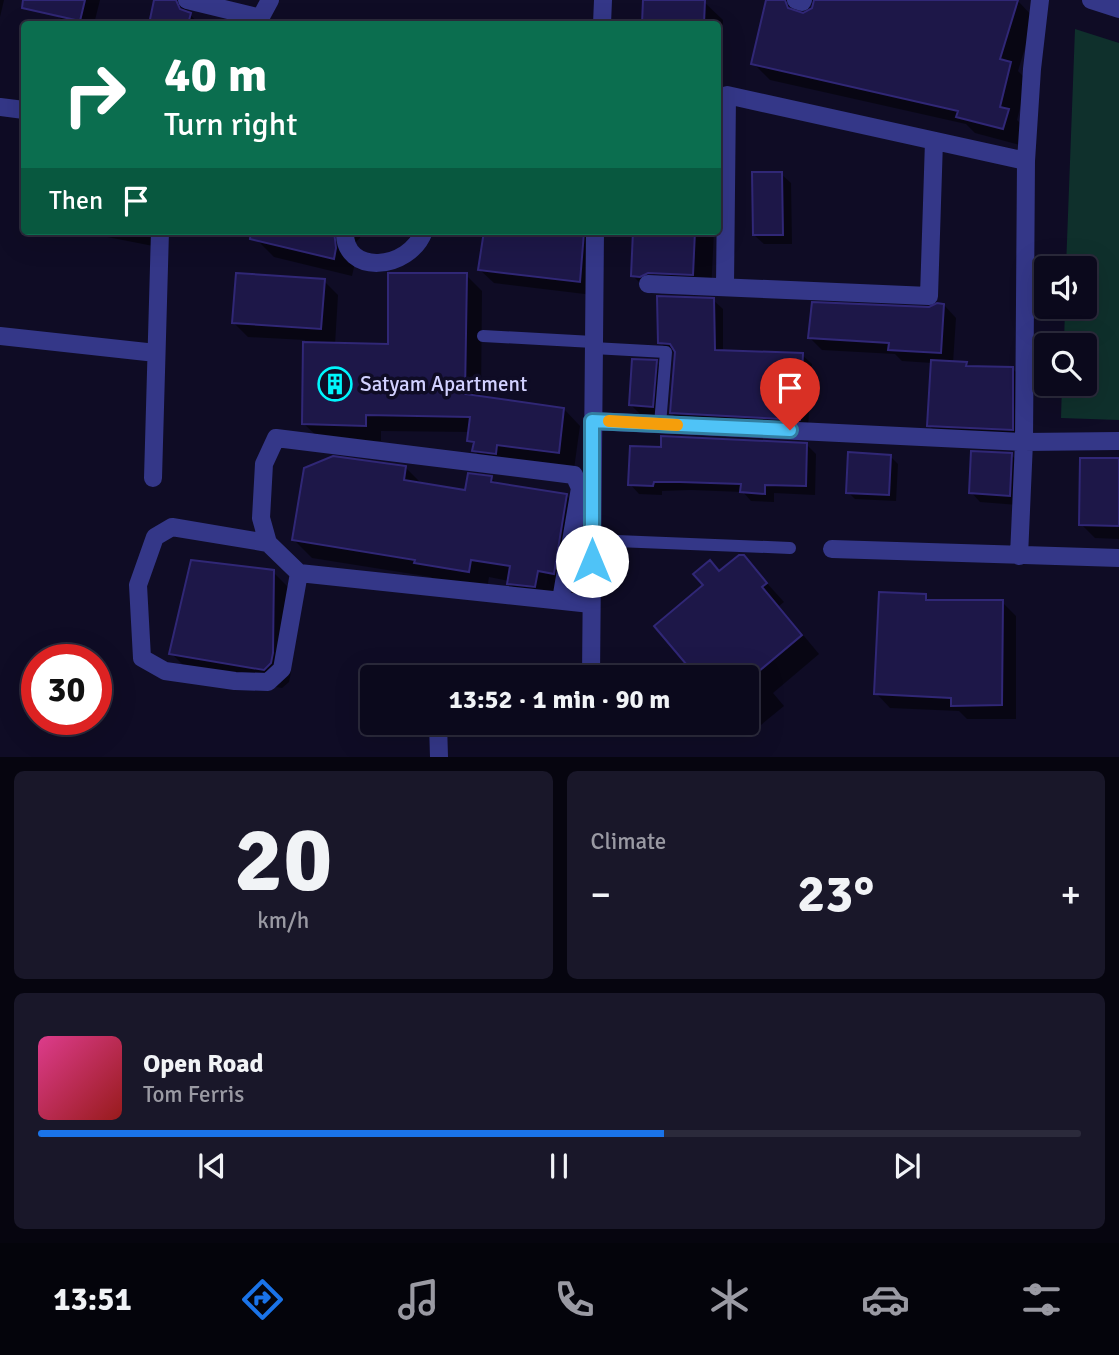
<!DOCTYPE html>
<meta charset="utf-8">
<style>
:root{--surface:#0b091c;--page:#191729;--text:#f1f3f6;--muted:#9a9aa3;--line:#2b2a3b;--accent:#1a73e8}
body{margin:0;font-family:Signika,sans-serif;background:var(--page);color:var(--text);height:100vh;display:flex;flex-direction:column;font-size:26px;white-space:nowrap}
*{box-sizing:border-box;margin:0}
p{font-size:23px;color:var(--muted)}
.icon{flex:none;width:38px;height:38px;fill:none;stroke:currentColor;stroke-width:2;stroke-linecap:round;stroke-linejoin:round}
.map{position:relative;height:757px;overflow:hidden}
.panel{display:flex;flex-direction:column;gap:14px;padding:14px;background:#06050f;flex:1}
.panel>*{flex:none}
.banner{position:absolute;left:21px;top:21px;width:700px;height:214px;border-radius:7px;box-shadow:0 7px 28px #0002,0 0 0 2px var(--line);background:#0b6e4f;color:#fff;overflow:hidden}
.fabs{position:absolute;left:1034px;top:256px;display:grid;gap:14px}
.fabs a{display:grid;place-items:center;width:63px;height:63px;border-radius:7px;background:var(--surface);box-shadow:0 7px 28px #0002,0 0 0 2px var(--line);font-size:35px}
.speed{position:absolute;left:21px;top:644px;display:flex;gap:14px;font-size:35px;font-weight:700;text-align:center}
.speed>*{display:grid;place-content:center;width:91px;height:91px;border-radius:50%;background:var(--surface);box-shadow:0 7px 28px #0002,0 0 0 2px var(--line);line-height:1}
.speed .limit{border:10px solid #d22;background:#fff;color:#111}
.pin{position:absolute;display:grid;place-items:center;width:60px;height:60px;color:#fff;margin:-72px -30px;border-radius:50% 50% 50% 0;rotate:-45deg;box-shadow:0 0 7px #0007}
.pin .icon{rotate:45deg}
.me{position:absolute;width:77px;margin:-38px;rotate:0deg;stroke-linejoin:round;filter:drop-shadow(0 0 5px #0008)}
.turn{display:flex;align-items:center;gap:24px;height:147px;padding:0 28px;font-size:32px}
.turn .icon{width:91px;height:91px;stroke-width:2.5}
.turn b{display:block;font-size:49px;line-height:60px}
.then{display:flex;align-items:center;height:66px;padding:0 28px;background:#0003;gap:14px;font-size:26px}
.big{font-size:52px;font-weight:800;line-height:1.1}
.panel .widget{flex:1;display:flex;flex-direction:column;justify-content:center;gap:10px;min-width:0;padding:0 24px;border-radius:10px;background:var(--page)}
.panel .dial{align-items:center;gap:0}
.dial b{font-size:91px;line-height:1}
.song{display:flex;align-items:center;gap:21px}
.cover{width:84px;height:84px;border-radius:10px;background:linear-gradient(135deg,hsl(330 70% 55%),hsl(0 70% 35%))}
.played{height:7px;border-radius:4px;background:linear-gradient(90deg,var(--accent) 60%,var(--line) 60%)}
.keys{display:flex;justify-content:space-around;direction:ltr}
.heat{display:flex;justify-content:space-between;align-items:center;font-size:38px;direction:ltr}
.panel .tiles{flex:1;display:grid;gap:14px;grid-template-columns:1fr 1fr}
.widget:last-child{grid-column:span 2}
.trip{position:absolute;left:360px;top:665px;width:399px;height:70px;border-radius:7px;background:var(--surface);box-shadow:0 7px 28px #0002,0 0 0 2px var(--line);font-weight:800;line-height:70px;text-align:center}
.tabs{display:flex;height:112px;justify-content:space-around;align-items:center;background:#04040b;color:var(--muted)}
.tabs .icon{width:49px;height:49px}
.tabs .on{color:var(--accent)}
.tabs b{font-size:32px;color:var(--text)}
.map>svg:first-child{display:block}
.pitch{fill:#0f302c}
.shadow{fill:#0007}
.building{fill:#1d1748;stroke:#302776;stroke-width:2}
.lines{fill:none;stroke-linecap:round;stroke-linejoin:round}
.lane{stroke:#343788;stroke-width:12}
.street{stroke:#343788;stroke-width:18}
.route-casing{stroke:#337fa1;stroke-width:18}
.route{stroke:#4fc3f7;stroke-width:12}
.slow{stroke:#f59e0b;stroke-width:12}
.labels{text-anchor:middle;stroke-width:7;stroke-linejoin:round;paint-order:stroke}
.poi-label{font-size:21px;fill:#d2d1ff;stroke:#0f0c25;text-anchor:start}
</style>
<div class="map">
<svg width="1119" height="757" viewBox="0 0 1119 757">
<rect width="100%" height="100%" fill="#0f0c25"/>
<path class="pitch" d="M1075,29L1119,43V420L1061,418L1062,383H1085V345H1064L1065,306H1085V268H1066Z"/>
<path class="shadow" d="M0,0H4L0,17Z
M60,0H100L94,24H66L57,15Z
M156,0H220L198,1L188,10L189,14L200,24H151Z
M644,0L704,2L723,20L718,139V24H643Z
M781,0L1018,1L1034,18L1018,71L1027,80L1017,120L1025,128L1020,145L975,133L966,124L770,80L753,63L803,15L810,12L815,5H810L803,11L786,6Z
M781,174L791,183L792,244H764L754,235Z
M77,231H156L153,246Z
M258,231H362L360,238L352,246L354,267L352,276L274,257L256,239Z
M485,231H588L593,295L494,283L480,270Z
M635,231H714L711,292L667,290L659,294H651L633,276Z
M466,275L482,291L481,398L564,409L580,426L574,469L490,467L474,450L475,446L469,440L470,432L381,431V441L320,439L303,423L305,340L248,337L234,323L324,281L338,295L335,345L389,346Z
M713,300L723,309V352L802,355L812,364L808,428L681,422L671,413L676,352L669,351L660,342Z
M944,305L956,318L953,363L966,364L970,367L1012,368L1022,378L1021,439L938,435L929,425L932,363L902,361L895,354L822,350L810,338Z
M656,362L665,371L662,415L640,414L631,405Z
M807,445L816,454L815,495L774,493V502L751,501L743,492L691,490L662,491V495L639,494L630,484L663,449Z
M1011,455L1021,464L1019,505L980,502L971,492Z
M891,457L898,464L896,501L855,499L848,492Z
M1119,460V539L1095,538L1081,524Z
M405,467L423,485L466,492L491,478L499,485L567,496L585,514L572,591L556,588L553,604L527,601L509,583V581L489,577L487,589L434,580L431,577L312,558L294,540Z
M743,557L784,602L779,606L819,654L773,693L784,706L750,734L738,723H747V677H681L691,668L720,573Z
M273,572L291,590V672L289,682L282,688L189,671L171,653Z
M925,596L931,602H1002L1016,616V719H967L959,711L890,708L876,693Z"/>
<path class="building" d="M23,0H85L80,21L22,8Z
M154,0H176L180,9L191,13L188,24H149Z
M643,0H705L704,24H642Z
M766,0H785L788,8L803,13L812,8L814,0H1018L1000,59L1011,62L1000,107L1009,109L1003,129L956,117L958,111L751,64Z
M752,172H782L783,235H753Z
M251,231H334L336,248L334,259L250,239Z
M484,231L584,232L580,282L478,270Z
M633,231H695L693,275L648,273L640,277L631,276Z
M236,273L325,279L321,329L232,323Z
M388,273H467L465,394L564,408L559,453L497,445L496,454L472,451L474,442L467,441L470,417L366,415V426L302,424L303,342L388,344Z
M657,296L714,298L715,350L803,353L800,420L670,413L675,352L670,344L658,343Z
M812,302L929,307L937,303L944,304L941,353L888,350L889,343L808,338Z
M632,359L657,360L653,407L629,405Z
M931,360L967,362L966,366L1013,367V430L927,426Z
M661,436L807,443L806,486L765,485V494L740,492L741,484L680,482H654L653,486L628,485L630,446L661,447Z
M971,451L1012,453L1010,496L969,493Z
M848,452L891,455L889,495L846,493Z
M333,456L406,466L404,480L465,490L468,473L492,476L491,482L567,494L554,574L538,571L535,587L507,584L510,566L471,560L469,572L414,563L415,560L292,540L304,468Z
M1080,458H1119V526L1079,525Z
M739,555H744L767,583L762,587L802,635L752,677H697L654,626L703,585L693,574L710,560L719,571Z
M191,560L274,570L273,653L271,663L264,670L169,654Z
M879,592L926,594V600H1003L1002,705L951,706V698L874,694Z"/>
<g class="lines">
<path class="lane" d="M483,336L593,342
M593,348L666,352L660,424
M592,540L790,548"/>
<path class="street" d="M187,0L261,18
M796,0L802,2L803,0
M1091,0L1119,9
M257,24L270,0
M602,24L603,0
M0,107L24,110
M345,231C343,276 409,271 424,231
M648,284L929,296L934,141
M725,286L727,95L1026,161
M0,336L156,353
M592,421L1024,442L1119,441
M153,478L160,231
M268,543L172,527L155,537L138,585L142,658L165,671L235,681L268,682L282,669L299,573
M832,549L1119,558
M1019,556L1024,442L1026,161L1032,69L1040,0
M561,600L580,488L574,475L276,438L264,464L261,518L268,543L299,573L591,604
M591,677L595,231
M438,723L439,757"/>
</g>
<g class="lines">
<defs>
<path id="route" d="M592,561V421L790,430"/>
</defs>
<use href="#route" class="route-casing"/>
<use href="#route" class="route"/>
<path class="slow" d="M609,421L677,425"/>
</g>
<defs>
<symbol id="building-ring" viewBox="-11 -11 22 22"><circle r="9.5" fill="#0f0c25" stroke="#00f6fc" stroke-width="1.5"/><path d="M-4-6H4V6H1V3H-1V6H-4ZM-2.5-4.3h1.7v1.8h-1.7ZM.8-4.3h1.7v1.8H.8ZM-2.5-1h1.7V.8h-1.7ZM.8-1h1.7V.8H.8Z" fill="#00f6fc"/></symbol>
</defs>
<g fill-rule="evenodd">
<use href="#building-ring" x="316" y="365" width="38" height="38"/>
</g>
<g class="labels">
<g class="poi-label">
<text x="360" y="391">Satyam Apartment</text>
</g>
</g>
</svg>
<div class="fabs">
<a><svg class="icon" aria-label="sound" viewBox="0 0 24 24"><path d="M4 9h4l5-4v14l-5-4H4zM17 9q2 3 0 6"/></svg></a>
<a><svg class="icon" aria-label="search" viewBox="0 0 24 24"><circle cx="10" cy="10" r="6"/><path d="M15 15l6 6"/></svg></a>
</div>
<div class="speed"><div class="limit">30</div></div>
<div class="pin" style="left:790px;top:430px;background:#d93025"><svg class="icon" aria-label="arrive" viewBox="0 0 24 24"><path d="M6 21V4h12l-3 4 3 4H6"/></svg></div>
<svg class="me" style="left:592px;top:561px" viewBox="-20 -20 40 40"><circle r="19" fill="#fff"/><path d="M0-13L10 11 0 6-10 11z" fill="#4fc3f7"/></svg>
<div class="trip">13:52 · 1 min · 90 m</div>
<div class="banner">
<div class="turn"><svg class="icon" aria-label="right" viewBox="0 0 24 24"><path d="M7 20v-9h11M14 6l5 5-5 5"/></svg><div><b>40 m</b>Turn right</div></div>
<div class="then">Then<svg class="icon" aria-label="arrive" viewBox="0 0 24 24"><path d="M6 21V4h12l-3 4 3 4H6"/></svg></div>
</div>
</div>
<section class="panel">
<div class="tiles">
<div class="widget dial"><b>20</b><p>km/h</p></div>
<div class="widget"><p>Climate</p>
<div class="heat"><a>−</a><b class="big">23°</b><a>+</a></div>
</div>
<div class="widget">
<div class="song"><i class="cover"></i><div><b>Open Road</b><p>Tom Ferris</p></div></div>
<div class="played"></div>
<div class="keys"><svg class="icon" aria-label="previous" viewBox="0 0 24 24"><path d="M18 5L8 12l10 7zM5 5v14"/></svg><svg class="icon" aria-label="pause" viewBox="0 0 24 24"><path d="M8 5v14M16 5v14"/></svg><svg class="icon" aria-label="next" viewBox="0 0 24 24"><path d="M6 5l10 7-10 7zM19 5v14"/></svg></div>
</div>
</div>
</section>
<nav class="tabs">
<b>13:51</b>
<svg class="icon on" aria-label="directions" viewBox="0 0 24 24"><path d="M12 3l9 9-9 9-9-9zM9 14v-3h6M13 9l2 2-2 2"/></svg>
<svg class="icon" aria-label="music" viewBox="0 0 24 24"><path d="M9 18V5l10-2v13"/><circle cx="6" cy="18" r="3"/><circle cx="16" cy="16" r="3"/></svg>
<svg class="icon" aria-label="phone" viewBox="0 0 24 24"><path d="M5 4h4l2 5-3 2q2 4 5 5l2-3 5 2v4C11 20 4 13 5 4z"/></svg>
<svg class="icon" aria-label="climate" viewBox="0 0 24 24"><path d="M12 3v18M4 7l16 10M4 17L20 7"/></svg>
<svg class="icon" aria-label="car" viewBox="0 0 24 24"><path d="M5 17H2v-5l4-1 3-4h7l3 4 3 1v5h-3M9 17h6M6 11h13"/><circle cx="7" cy="17" r="2"/><circle cx="17" cy="17" r="2"/></svg>
<svg class="icon" aria-label="filters" viewBox="0 0 24 24"><path d="M4 7h16M4 17h16"/><circle cx="9" cy="7" r="2"/><circle cx="15" cy="17" r="2"/></svg>
</nav>
